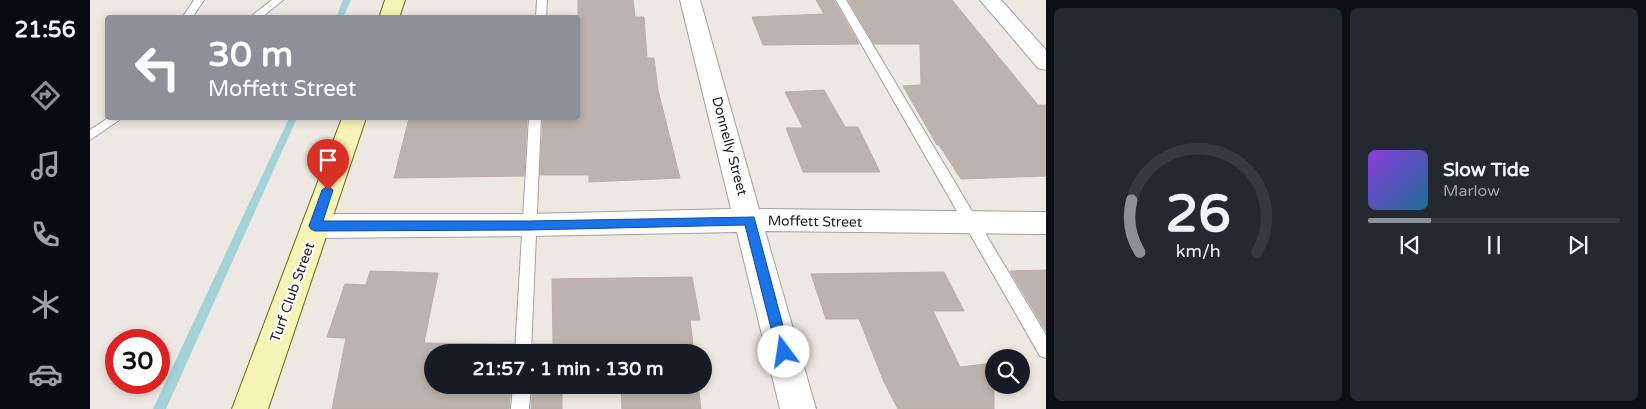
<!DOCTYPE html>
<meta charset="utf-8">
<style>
:root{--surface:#171b24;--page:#242831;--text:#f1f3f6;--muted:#9ea1a6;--line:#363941;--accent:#8c9099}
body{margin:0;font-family:"Varela Round",sans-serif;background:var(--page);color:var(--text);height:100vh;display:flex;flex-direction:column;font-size:19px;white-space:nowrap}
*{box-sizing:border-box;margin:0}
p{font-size:16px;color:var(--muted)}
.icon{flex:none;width:28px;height:28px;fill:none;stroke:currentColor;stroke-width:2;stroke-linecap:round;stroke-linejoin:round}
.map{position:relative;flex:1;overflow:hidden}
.panel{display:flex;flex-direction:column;gap:8px;padding:8px;background:#0d0f14;width:600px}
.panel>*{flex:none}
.top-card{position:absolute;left:15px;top:15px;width:475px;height:105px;border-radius:5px;box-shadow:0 2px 8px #0003;background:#8c9099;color:#fff;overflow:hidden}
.buttons{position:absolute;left:895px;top:349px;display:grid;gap:10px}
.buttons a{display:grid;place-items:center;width:45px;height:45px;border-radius:50%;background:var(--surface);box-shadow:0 2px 8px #0003;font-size:25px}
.speed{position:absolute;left:15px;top:329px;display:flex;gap:10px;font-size:25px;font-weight:700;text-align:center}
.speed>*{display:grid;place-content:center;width:65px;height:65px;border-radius:50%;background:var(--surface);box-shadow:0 2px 8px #0003;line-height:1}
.speed .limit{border:8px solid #d22;background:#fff;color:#111}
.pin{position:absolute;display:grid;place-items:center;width:42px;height:42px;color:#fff;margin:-51px -21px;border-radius:50% 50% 50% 0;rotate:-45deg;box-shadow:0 0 5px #0007}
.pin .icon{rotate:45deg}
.me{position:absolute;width:55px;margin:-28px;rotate:346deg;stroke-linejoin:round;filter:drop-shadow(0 0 4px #0008)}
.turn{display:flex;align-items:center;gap:18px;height:105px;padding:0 20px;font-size:22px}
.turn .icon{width:65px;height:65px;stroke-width:2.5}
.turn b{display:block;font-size:35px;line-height:42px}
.panel .card{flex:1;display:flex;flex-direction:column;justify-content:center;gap:8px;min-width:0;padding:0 18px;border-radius:8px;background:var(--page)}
.panel .dial{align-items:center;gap:0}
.dial svg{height:130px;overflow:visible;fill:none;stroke:var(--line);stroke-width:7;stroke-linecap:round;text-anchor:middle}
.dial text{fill:var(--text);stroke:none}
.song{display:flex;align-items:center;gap:15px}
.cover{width:60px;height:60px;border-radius:8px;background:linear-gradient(135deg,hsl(270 70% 55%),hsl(200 70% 35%))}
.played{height:5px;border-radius:2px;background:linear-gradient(90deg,var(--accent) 25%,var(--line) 25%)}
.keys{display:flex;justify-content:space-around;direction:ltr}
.panel .tiles{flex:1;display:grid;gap:8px;grid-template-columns:repeat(2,1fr)}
.trip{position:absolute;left:334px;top:344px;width:288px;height:50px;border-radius:25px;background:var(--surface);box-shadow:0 2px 8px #0003;font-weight:700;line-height:50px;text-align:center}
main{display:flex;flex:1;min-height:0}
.dock{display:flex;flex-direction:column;width:90px;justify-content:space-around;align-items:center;background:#090b0e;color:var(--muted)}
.dock .icon{width:35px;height:35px}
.dock .on{color:var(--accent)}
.dock b{font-size:22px;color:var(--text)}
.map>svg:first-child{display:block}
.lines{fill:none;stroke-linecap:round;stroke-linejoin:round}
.stream{fill:#a4d2d9;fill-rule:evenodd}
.building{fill:#bdb3ae;stroke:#bdada5}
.lane-casing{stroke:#a0a0a0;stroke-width:2}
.street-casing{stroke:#a0a0a0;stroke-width:2}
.secondary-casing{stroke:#6b6b0a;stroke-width:2}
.lane{fill:#fff;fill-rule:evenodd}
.street{fill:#fff;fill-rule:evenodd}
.secondary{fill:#f6f3b6;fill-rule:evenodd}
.route{fill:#1a73e8;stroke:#114b97}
.labels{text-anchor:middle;stroke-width:4.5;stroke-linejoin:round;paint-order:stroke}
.street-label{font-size:14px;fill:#1c1c1c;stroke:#fff}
</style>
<main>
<nav class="dock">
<b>21:56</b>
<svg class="icon on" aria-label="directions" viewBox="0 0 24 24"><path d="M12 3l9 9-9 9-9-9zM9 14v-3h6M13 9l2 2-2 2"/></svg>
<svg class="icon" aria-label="music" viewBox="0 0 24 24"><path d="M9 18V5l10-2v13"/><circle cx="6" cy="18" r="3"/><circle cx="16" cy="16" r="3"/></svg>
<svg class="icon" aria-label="phone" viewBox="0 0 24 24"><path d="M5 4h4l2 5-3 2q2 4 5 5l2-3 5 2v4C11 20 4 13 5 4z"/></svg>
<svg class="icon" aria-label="climate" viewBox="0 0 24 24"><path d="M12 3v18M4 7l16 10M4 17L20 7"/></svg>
<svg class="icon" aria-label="car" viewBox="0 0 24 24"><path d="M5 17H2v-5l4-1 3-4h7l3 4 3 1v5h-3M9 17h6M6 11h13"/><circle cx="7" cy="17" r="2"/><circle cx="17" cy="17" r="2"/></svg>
</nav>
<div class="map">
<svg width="956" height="409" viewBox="0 0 956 409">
<rect width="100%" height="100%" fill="#ede8e2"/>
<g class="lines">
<path class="stream" d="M253,0H261L253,18H246Z
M199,118H207L76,409H63Z"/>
</g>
<path class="building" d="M488,0H543L545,17H554L557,58H564L568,90L590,178L499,182V175H450L453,118H488Z
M726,0H744L769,44L673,45L662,17L734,14Z
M758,0H862L948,105H956V176L871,179L849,145H847L813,86L831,85L830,44H784Z
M734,90L755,127H768L790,172H713L696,128H713L695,92Z
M319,118H437L434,176L304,178Z
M956,270V331L920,271Z
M280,271L348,273L334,343L424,344L423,352H342V385H421L419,409H242L256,338L237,337L255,284L276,285Z
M854,272L874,311H843L870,367L904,363V409H808L794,382L769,319H736L721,274Z
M602,277L610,320H600L604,352H443V344H463L462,279Z
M443,385H472V409H441Z
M531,385H608L611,409H532Z"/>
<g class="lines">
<defs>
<path id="lane" d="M104,0H114L102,18H92Z
M182,0H193L171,18H159Z
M447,0H457L456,18H446Z
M746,0H756L956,335V358L950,356Z
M18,118H32L0,140V130Z
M439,118H451L441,352H425Z
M423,385H441L439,409H421Z"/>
<path id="street" d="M590,0H610L669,209L956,212V234L675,231L726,409H690L647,232L439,236L225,238L215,234L211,226L215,218L225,214H439L641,209Z
M890,0H911L956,50V70L948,68Z"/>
<path id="secondary" d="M295,0H315L309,18H289Z
M252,118H276L178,409H142Z"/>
</defs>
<use href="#lane" class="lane-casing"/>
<use href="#street" class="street-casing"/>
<use href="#secondary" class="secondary-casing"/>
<use href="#lane" class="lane"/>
<use href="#street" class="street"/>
<use href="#secondary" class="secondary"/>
</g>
<path class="route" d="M238,186L243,190L233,221H439L664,217L700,352L698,357L694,359L689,357L687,352L655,225L439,230L225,231L221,229L219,226L232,190Z"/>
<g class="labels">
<g class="street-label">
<text transform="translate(640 146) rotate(75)" y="5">Donnelly Street</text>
<text transform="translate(725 221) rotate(1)" y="5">Moffett Street</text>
<text transform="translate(202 292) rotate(-70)" y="5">Turf Club Street</text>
</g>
</g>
</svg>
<div class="buttons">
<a><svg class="icon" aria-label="search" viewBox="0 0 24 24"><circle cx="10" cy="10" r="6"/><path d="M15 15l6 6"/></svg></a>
</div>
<div class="speed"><div class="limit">30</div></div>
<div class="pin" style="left:238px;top:190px;background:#d93025"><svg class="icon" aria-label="arrive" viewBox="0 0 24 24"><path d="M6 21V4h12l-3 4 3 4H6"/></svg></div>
<svg class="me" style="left:694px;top:352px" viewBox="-20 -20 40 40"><circle r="19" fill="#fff"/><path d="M0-13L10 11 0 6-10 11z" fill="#1a73e8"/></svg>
<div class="trip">21:57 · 1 min · 130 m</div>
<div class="top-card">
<div class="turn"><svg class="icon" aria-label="left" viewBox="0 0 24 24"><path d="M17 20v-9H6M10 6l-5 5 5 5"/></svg><div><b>30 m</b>Moffett Street</div></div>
</div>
</div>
<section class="panel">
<div class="tiles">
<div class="card dial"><svg viewBox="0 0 100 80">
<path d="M14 69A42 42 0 1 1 86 69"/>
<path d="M14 69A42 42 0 0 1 9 37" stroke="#8c9099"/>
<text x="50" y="56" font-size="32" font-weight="700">26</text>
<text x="50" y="72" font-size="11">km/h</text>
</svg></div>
<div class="card">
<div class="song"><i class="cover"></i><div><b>Slow Tide</b><p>Marlow</p></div></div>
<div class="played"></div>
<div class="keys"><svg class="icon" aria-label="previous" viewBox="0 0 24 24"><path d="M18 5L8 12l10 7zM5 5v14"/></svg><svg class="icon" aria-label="pause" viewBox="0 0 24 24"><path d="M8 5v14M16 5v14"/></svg><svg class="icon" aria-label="next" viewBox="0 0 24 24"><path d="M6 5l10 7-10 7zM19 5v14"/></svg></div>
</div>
</div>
</section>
</main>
